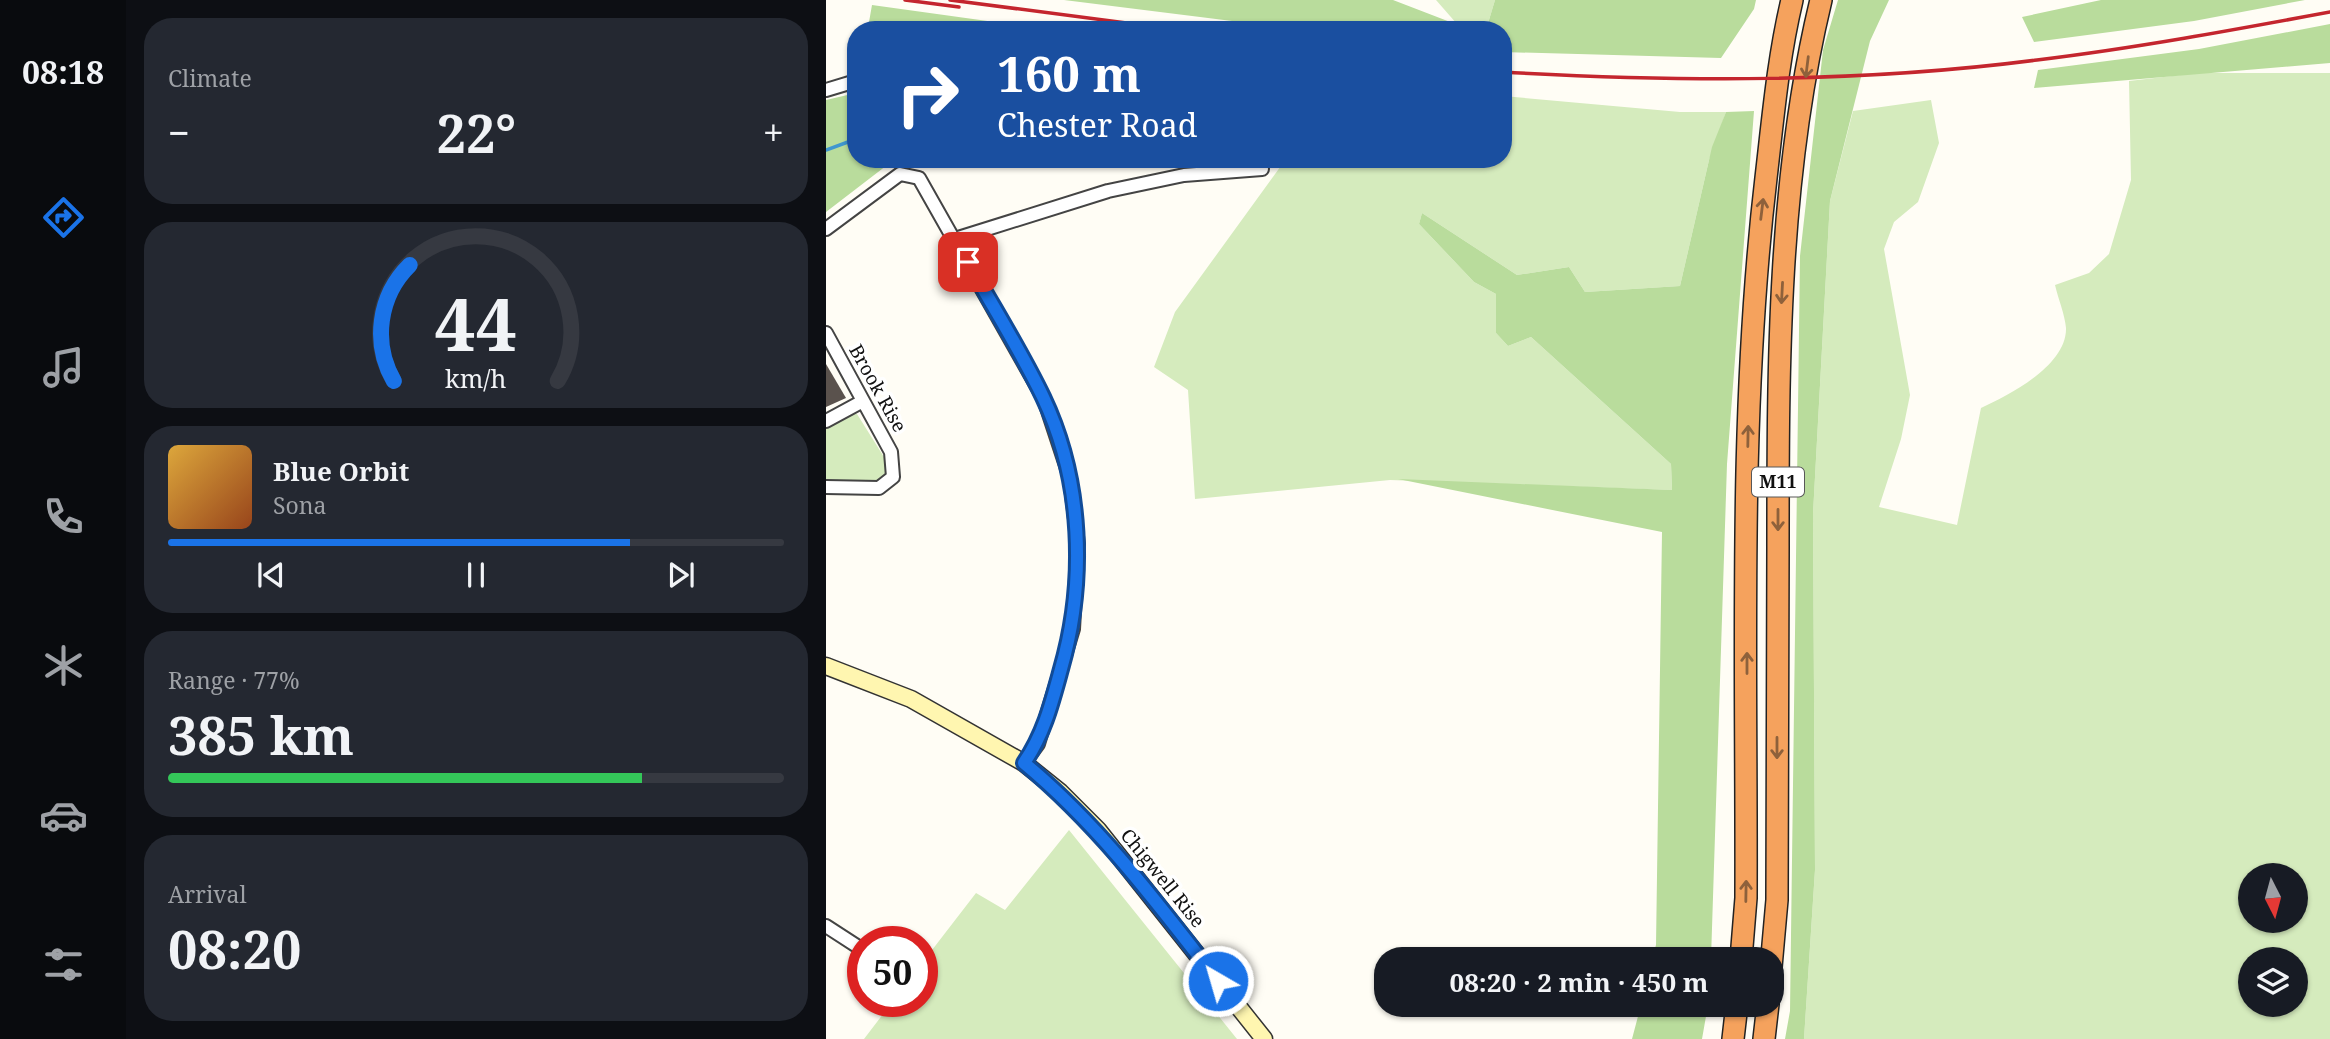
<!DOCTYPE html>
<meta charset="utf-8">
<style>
:root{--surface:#171b24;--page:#242831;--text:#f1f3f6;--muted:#9ea1a6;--line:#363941;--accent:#1a73e8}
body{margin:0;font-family:"Noto Serif",serif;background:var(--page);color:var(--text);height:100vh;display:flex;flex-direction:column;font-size:26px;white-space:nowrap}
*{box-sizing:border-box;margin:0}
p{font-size:23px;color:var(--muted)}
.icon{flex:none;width:38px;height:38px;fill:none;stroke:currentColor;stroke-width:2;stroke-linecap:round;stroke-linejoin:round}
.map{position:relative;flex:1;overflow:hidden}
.drawer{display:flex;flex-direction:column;gap:18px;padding:18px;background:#0d0f14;width:700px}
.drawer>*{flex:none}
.top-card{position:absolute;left:21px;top:21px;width:665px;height:147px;border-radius:28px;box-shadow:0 2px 5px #0004;background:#1a4fa0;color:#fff;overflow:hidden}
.needle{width:46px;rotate:174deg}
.tools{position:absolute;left:1412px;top:863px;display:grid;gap:14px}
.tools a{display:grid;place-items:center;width:70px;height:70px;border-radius:50%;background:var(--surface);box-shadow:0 2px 5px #0004;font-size:35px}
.speed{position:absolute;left:21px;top:926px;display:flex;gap:14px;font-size:35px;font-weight:700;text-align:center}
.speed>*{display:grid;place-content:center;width:91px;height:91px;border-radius:50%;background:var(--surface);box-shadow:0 2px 5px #0004;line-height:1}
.speed .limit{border:10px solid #d22;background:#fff;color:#111}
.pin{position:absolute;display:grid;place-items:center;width:60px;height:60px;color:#fff;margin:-30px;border-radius:14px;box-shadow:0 4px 10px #0006}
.me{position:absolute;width:77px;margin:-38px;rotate:322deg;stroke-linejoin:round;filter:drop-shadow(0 0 5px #0008)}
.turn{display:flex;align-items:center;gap:24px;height:147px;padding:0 35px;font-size:32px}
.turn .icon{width:91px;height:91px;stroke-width:2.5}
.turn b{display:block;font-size:49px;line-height:60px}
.big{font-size:52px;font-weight:700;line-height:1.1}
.drawer .widget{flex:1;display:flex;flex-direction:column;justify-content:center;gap:10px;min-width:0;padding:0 24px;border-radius:28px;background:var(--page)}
.drawer .dial{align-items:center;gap:0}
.dial svg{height:182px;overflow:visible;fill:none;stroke:var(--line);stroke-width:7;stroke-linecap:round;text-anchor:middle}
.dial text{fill:var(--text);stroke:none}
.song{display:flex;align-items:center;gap:21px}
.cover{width:84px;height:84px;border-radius:10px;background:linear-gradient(135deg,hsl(40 70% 55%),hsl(20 70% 35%))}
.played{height:7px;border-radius:4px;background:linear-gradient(90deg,var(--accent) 75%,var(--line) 75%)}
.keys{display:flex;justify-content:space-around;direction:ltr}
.heat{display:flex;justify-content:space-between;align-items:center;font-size:38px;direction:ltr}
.charge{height:10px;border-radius:5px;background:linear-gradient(90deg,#34c759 77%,var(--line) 0)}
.trip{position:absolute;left:548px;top:947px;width:410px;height:70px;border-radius:28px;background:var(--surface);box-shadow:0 2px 5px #0004;font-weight:700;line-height:70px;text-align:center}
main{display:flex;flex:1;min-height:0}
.dock{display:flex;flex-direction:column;width:126px;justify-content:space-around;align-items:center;background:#090b0e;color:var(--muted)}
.dock .icon{width:49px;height:49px}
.dock .current{color:var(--accent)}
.dock b{font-size:32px;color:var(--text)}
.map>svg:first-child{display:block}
.green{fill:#d5ebbd;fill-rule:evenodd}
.forest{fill:#b9dc9c}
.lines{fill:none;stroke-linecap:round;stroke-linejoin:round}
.stream{stroke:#3f96cf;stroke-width:3.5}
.building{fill:#5a524d}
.minor-casing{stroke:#444;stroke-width:16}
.secondary-casing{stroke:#333;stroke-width:19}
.motorway-casing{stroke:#222;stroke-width:24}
.minor{stroke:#fff;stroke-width:12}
.secondary{stroke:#fff6b0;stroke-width:16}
.motorway{stroke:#f5a25d;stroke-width:21}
.rail{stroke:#c4262e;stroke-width:3.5}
.oneway{stroke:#8e613b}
.route-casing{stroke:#114b97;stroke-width:18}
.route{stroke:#1a73e8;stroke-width:12}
.labels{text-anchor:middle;stroke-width:7;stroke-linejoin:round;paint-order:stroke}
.shield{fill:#fff;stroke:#585858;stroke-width:2}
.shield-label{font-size:18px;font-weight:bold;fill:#111}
.street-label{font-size:19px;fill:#111;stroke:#fff}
</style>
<main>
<nav class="dock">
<b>08:18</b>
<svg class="icon current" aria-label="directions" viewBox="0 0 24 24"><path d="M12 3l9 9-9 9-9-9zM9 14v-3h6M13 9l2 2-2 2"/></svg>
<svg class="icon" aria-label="music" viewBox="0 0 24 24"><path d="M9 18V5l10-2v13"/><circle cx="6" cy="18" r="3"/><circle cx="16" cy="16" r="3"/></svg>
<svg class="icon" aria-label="phone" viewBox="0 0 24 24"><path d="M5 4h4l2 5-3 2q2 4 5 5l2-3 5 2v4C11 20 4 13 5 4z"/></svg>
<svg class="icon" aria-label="climate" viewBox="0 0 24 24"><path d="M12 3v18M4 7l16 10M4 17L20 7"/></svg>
<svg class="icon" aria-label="car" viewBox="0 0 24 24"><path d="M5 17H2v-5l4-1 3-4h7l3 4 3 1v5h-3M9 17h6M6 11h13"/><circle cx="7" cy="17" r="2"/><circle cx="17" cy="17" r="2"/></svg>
<svg class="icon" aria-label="filters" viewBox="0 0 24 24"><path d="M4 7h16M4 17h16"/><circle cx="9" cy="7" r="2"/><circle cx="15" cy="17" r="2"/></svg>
</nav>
<section class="drawer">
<div class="widget"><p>Climate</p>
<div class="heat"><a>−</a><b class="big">22°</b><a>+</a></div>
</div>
<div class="widget dial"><svg viewBox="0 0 100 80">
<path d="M14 69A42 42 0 1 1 86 69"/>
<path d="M14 69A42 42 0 0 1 21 18" stroke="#1a73e8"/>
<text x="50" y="56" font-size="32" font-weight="700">44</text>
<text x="50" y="72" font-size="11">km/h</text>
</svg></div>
<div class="widget">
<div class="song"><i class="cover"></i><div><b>Blue Orbit</b><p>Sona</p></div></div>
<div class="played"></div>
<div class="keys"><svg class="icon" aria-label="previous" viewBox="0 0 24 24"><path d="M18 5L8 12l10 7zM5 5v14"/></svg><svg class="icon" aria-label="pause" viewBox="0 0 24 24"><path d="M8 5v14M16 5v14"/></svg><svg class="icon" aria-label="next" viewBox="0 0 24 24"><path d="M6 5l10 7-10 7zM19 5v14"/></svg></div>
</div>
<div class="widget"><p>Range · 77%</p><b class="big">385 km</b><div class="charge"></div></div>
<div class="widget"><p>Arrival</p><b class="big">08:20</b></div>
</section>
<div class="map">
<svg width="1504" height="1039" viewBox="0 0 1504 1039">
<rect width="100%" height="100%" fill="#fffdf5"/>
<path class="green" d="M610,0H669L660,30H629L631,24Z
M1372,73H1504V1039H978L989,870L987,514L1004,201L1027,111L1105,100L1113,143L1092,202L1068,222L1058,249L1084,395L1075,439L1053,507L1131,525L1155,408C1184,395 1241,365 1240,328C1239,315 1232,298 1229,285L1263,273L1283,254L1305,180L1303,81ZM1424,875H1470V920H1424ZM1424,959H1470V1004H1424Z
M677,96L854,112H900L883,160L854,286L759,292L743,267L691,275L596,213L593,224L648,282L670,294V333L682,346L705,337L845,464L846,490L564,480L369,499L362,390L328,367L349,312L460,159H677Z
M31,414L63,465V477L53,488L0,485V428L19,415Z
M243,830L411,1039H38L67,1001H96V963L150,893L179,910Z"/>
<path class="forest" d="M238,0H567L632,25L629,30H478Z
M669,0H930L928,9L895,58L677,52V30H660Z
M1012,0H1063L1044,41L1004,201L987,514L989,870L978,1039H959L964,1011L974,256L997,50Z
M1275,0H1479L1368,21L1208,42L1196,17Z
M46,5L227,30H61L43,22Z
M1504,24V63L1208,88L1212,70L1373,49Z
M30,93V159H69L0,212V100Z
M928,111L901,464L885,959H826L830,945L836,532L572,479L846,490L845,464L705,337L682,346L670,333V294L648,282L593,224L596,213L691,275L743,267L759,292L854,286L886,147L900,112Z
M815,1005H882L876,1039H806Z"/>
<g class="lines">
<path class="stream" d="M0,150L30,139"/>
</g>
<path class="building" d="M0,364L20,398L0,407Z"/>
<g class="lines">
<defs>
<path id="minor" d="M0,90L30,81
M0,229L74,174L93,178L218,399L244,478L252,544L247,629L212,744L198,763
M129,239L282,191L358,175L436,169
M0,333L65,452L67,477L53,488L0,487
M0,421L37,401
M0,926L37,950"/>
<path id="secondary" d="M0,666L85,699L198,763L234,792L272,830L438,1039"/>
<path id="motorway" d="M915,959L920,898C921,658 912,416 940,178C947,118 952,59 966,0
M945,967L951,900C951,782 952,664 952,546C952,364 952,178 995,0
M907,1039L911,1004
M938,1039L942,1004"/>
</defs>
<use href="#minor" class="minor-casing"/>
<use href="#secondary" class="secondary-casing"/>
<use href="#motorway" class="motorway-casing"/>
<use href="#minor" class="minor"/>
<use href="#secondary" class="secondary"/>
<use href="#motorway" class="motorway"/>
<path class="rail" d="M79,0L133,7
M124,0L354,30
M677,72C855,82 1034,83 1211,60C1310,48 1407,30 1504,12"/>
</g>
<defs><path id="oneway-shaft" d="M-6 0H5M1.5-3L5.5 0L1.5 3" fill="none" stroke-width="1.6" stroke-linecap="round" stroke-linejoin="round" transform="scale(1.75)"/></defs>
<g class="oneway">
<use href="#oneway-shaft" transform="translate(981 67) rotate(97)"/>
<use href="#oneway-shaft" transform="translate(936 209) rotate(-83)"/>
<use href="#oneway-shaft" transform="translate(956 293) rotate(93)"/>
<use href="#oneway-shaft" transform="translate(922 436) rotate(-89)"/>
<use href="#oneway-shaft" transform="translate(952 520) rotate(90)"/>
<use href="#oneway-shaft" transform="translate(921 663) rotate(-90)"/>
<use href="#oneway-shaft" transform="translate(951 748) rotate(90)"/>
<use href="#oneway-shaft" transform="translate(920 891) rotate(-89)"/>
</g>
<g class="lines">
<defs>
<path id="route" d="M142,262C167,307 195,351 217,397C257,481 260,582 235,669C226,702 218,734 198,763C274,826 332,904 392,981"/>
</defs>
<use href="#route" class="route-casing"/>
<use href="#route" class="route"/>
</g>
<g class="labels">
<rect class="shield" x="926" y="467.5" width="52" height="29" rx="5"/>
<g class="shield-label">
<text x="952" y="488">M11</text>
</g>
<g class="street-label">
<text transform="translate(52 388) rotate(61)" y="7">Brook Rise</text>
<text transform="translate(337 878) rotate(51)" y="7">Chigwell Rise</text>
</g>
</g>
</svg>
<div class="tools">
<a><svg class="needle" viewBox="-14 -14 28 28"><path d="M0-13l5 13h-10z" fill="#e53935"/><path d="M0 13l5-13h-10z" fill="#9ea1a6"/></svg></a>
<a><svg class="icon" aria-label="layers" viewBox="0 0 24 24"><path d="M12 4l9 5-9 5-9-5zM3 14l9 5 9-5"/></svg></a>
</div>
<div class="speed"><div class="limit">50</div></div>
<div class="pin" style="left:142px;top:262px;background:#d93025"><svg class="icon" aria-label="arrive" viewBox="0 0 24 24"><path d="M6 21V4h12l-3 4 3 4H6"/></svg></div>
<svg class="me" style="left:392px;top:981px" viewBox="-20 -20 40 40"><circle r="17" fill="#1a73e8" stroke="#fff" stroke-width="3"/><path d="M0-11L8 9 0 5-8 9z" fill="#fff"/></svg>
<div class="trip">08:20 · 2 min · 450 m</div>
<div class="top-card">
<div class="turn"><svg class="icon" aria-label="right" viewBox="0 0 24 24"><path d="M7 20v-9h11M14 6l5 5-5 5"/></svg><div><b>160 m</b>Chester Road</div></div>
</div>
</div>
</main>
